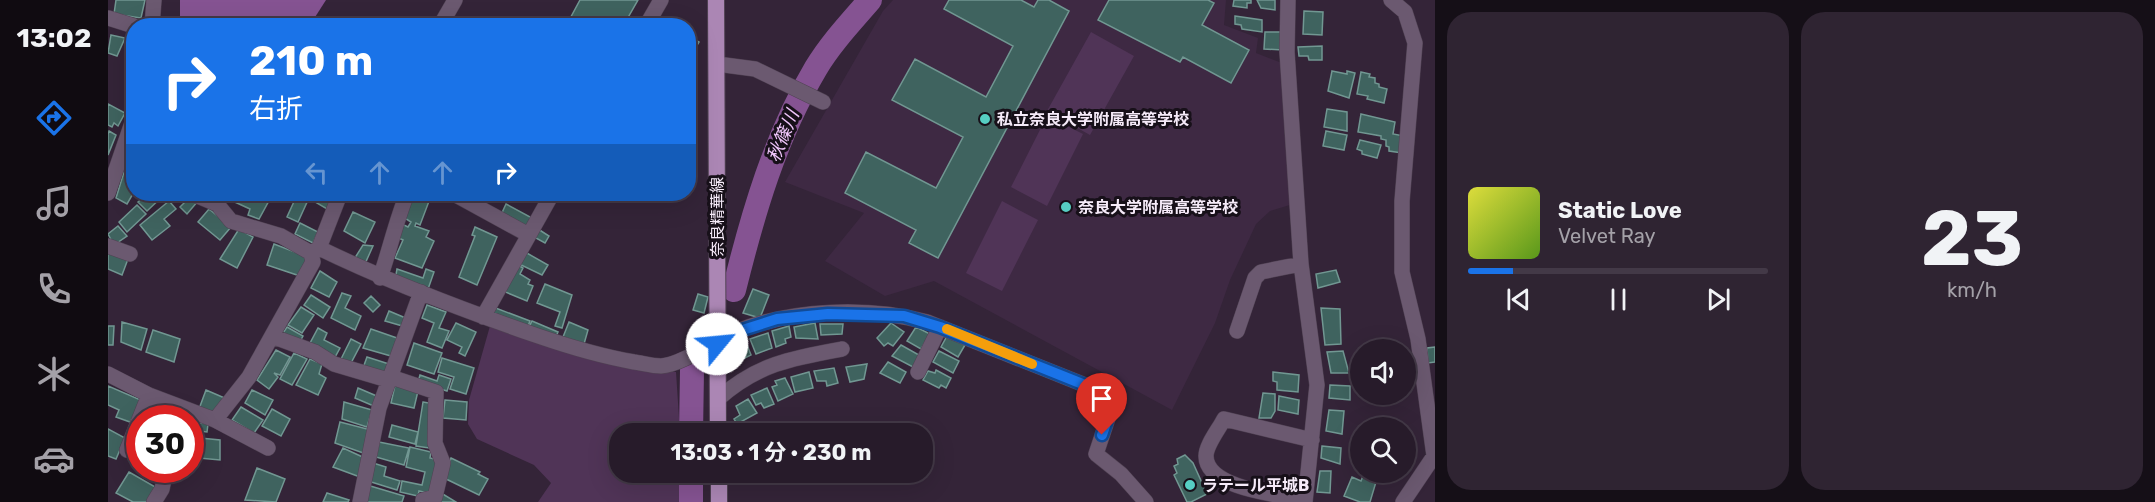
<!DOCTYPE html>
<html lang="ja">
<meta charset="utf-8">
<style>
:root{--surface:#271b2a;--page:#2f2432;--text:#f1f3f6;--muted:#a4a1a8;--line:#433947;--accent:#1a73e8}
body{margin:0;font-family:Rubik,"Noto Sans JP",sans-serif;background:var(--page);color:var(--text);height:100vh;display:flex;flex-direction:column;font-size:22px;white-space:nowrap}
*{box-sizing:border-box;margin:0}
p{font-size:20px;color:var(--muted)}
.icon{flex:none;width:33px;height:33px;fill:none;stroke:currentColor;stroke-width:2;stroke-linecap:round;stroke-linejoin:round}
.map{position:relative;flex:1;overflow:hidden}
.sheet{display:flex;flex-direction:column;gap:12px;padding:12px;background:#150f17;width:720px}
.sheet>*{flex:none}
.guide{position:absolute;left:18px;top:18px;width:570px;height:183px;border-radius:24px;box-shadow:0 6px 24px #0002,0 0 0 2px var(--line);background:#1a73e8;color:#fff;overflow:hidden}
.buttons{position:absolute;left:1242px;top:339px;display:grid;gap:12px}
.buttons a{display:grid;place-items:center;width:66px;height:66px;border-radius:50%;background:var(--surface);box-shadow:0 6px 24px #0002,0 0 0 2px var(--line);font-size:30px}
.speed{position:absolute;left:18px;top:405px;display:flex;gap:12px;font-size:30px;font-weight:700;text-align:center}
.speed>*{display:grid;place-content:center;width:78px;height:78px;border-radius:50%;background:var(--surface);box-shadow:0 6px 24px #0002,0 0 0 2px var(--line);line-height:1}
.speed .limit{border:9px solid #d22;background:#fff;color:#111}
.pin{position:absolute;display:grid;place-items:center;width:51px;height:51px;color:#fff;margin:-62px -26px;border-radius:50% 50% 50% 0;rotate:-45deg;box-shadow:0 0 6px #0007}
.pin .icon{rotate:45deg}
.me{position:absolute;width:66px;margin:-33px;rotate:62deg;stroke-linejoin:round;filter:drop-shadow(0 0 4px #0008)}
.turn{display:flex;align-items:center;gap:21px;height:126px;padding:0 24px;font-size:27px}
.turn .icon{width:78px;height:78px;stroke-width:2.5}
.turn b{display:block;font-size:42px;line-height:51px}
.lanes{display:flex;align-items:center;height:57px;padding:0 24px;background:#0003;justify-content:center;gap:30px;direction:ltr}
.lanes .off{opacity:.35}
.sheet .tile{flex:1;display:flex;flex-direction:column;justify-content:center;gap:9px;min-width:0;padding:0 21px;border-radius:24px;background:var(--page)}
.sheet .dial{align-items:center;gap:0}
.dial b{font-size:78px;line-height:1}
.song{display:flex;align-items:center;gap:18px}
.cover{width:72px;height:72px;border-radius:9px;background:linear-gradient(135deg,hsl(60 70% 55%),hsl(90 70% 35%))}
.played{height:6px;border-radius:3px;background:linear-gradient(90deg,var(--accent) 15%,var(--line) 15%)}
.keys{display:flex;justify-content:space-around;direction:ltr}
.sheet .tiles{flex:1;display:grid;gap:12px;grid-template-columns:repeat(2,1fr)}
.trip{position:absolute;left:501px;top:423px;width:324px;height:60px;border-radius:24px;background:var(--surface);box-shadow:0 6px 24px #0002,0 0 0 2px var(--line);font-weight:700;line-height:60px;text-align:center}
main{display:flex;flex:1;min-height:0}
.menu{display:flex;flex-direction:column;width:108px;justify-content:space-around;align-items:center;background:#100b11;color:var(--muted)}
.menu .icon{width:42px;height:42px}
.menu .on{color:var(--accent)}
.menu b{font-size:27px;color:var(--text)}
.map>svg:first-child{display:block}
.built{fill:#3e2943}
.green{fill:#503457}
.water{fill:#855392}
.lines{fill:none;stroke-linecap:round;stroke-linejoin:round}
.river{stroke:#855392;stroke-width:24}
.building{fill:#3f635f;stroke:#719792;stroke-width:1.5}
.minor-casing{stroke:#504253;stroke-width:16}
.primary-casing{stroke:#504253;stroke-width:18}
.minor{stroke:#6b5970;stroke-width:15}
.primary{stroke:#ab86b4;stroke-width:16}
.route-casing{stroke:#114b97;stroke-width:15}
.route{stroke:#1a73e8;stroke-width:10}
.slow{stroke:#f59e0b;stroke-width:10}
.poi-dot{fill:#56cec3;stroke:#171019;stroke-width:2}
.labels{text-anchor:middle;stroke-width:6;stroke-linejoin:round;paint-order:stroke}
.poi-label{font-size:16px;font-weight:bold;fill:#f6ebf9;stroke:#171019;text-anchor:start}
.street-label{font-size:16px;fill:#f6ebf9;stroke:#171019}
.water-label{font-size:18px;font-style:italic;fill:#f0c6fb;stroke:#171019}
</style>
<main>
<nav class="menu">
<b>13:02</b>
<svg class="icon on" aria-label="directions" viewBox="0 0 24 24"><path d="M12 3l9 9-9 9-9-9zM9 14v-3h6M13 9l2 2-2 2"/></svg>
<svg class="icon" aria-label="music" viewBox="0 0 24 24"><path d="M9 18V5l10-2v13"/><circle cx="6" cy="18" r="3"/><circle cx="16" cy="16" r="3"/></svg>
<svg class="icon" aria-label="phone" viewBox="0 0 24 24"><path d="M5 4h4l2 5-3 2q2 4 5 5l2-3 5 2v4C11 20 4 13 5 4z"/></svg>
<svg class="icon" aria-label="climate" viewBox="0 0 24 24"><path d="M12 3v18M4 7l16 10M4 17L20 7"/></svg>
<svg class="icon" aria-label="car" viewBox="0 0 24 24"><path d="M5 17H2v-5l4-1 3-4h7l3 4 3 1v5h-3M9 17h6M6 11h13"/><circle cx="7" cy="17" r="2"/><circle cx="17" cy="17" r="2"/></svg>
</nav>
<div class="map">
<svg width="1327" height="502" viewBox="0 0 1327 502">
<rect width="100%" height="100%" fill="#342438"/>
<path class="built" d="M785,0H1118L1116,25L1150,38L1148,53L1174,63L1185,204L1162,211L1148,224L1122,280L1107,323L1064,410L826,281L777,296L717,261L756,213L677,182L775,11Z"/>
<path class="green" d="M983,32L1026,56L982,135L939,111Z
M939,116L975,134L939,206L903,187Z
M894,201L930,220L894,291L858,273Z
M382,326L490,361L568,372L572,433L512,434V472L574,473L576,502H430L443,483L426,465L369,439L360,424L361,400Z"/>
<path class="water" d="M72,0H218L202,25L72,26Z"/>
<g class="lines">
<path class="river" d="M626,290C645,213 667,137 708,68C723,43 743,22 762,0
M583,434L584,371
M583,472V502"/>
</g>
<path class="building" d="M8,0H37L33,18L6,14Z
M472,0H530L518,21L510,17L505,26H458Z
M841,0H913L926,7L930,0H941L961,11L830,258L801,243L808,230L737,193L758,152L828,188L855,137L784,100L807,59L878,97L905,46L836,9Z
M1001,0H1100L1106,3L1094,25L1141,50L1123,83L1075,57L1072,62L990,20Z
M1126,0H1143V3H1139V8L1125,6Z
M1149,0H1167V10L1153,8Z
M1196,11L1215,12L1214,35L1195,34Z
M1127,16L1154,20V32L1134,29L1133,25L1127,24Z
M1157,32H1174L1175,50L1156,49Z
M3,35L17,38L9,56L0,53Z
M580,36L591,42L580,60Z
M1214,46V60H1201L1200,56H1191L1190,47Z
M1224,71L1239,74V71L1247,73L1241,98L1220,91Z
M1253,72L1262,74L1261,77L1267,78V83L1271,84V87L1279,89L1276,103L1259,99L1260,96L1249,94Z
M0,104L17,113L10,126L6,123L4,127L0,125Z
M1219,109L1239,112V131L1216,127Z
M1253,114L1287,122L1285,134L1296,136L1294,153L1281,151V147L1278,146V140L1273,139V136L1250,132Z
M1,131L8,135L0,155V134Z
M1218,131L1239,135L1236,150L1215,146Z
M1252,140L1273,145L1269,158L1254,154V151L1249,149Z
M16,172L26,176V192L19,204L8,198Z
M40,194H57L39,211L30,202Z
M119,194H156L163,197L151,219L140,215L142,209L118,198Z
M198,194H226L219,209L197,196Z
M305,194L323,196L312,225L308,223L307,226L321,231L318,237L326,241L314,268L287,258L295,240L288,237L292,223L300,227L303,222L295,217Z
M84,195L90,201L79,214L72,207Z
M189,195L200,200L190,222L179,217Z
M61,201L68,209L56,219L62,226L44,240L32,225Z
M398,204L424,218L418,229L393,215Z
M29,205L38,214L19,232L11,222Z
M101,209L123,227L112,240L90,222Z
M245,212L267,222L257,243L236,231Z
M192,223L210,232L205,243L187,234Z
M10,226L19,236L6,245L0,234Z
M367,227L389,237L369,285L351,277L367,236L364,235Z
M131,229L145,237L129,268L112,259Z
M430,229L441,236L437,243L426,237Z
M166,244L200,257L192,276L159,265Z
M255,245L265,246L256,266L245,261Z
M0,252L20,259L14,275L0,269Z
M417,252L440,265L434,275L411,264Z
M410,265L415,268L412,274L422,280L420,284L425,286L419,301L395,291Z
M289,269L315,278L318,269L326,272L319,292L287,280Z
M1228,270L1232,282L1210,288L1208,274Z
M212,271L229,282L221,297L203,288Z
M437,284L464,295L454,328L447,326L452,312L429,303Z
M645,289L661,295L652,318L635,313Z
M234,293L243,296L237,308L253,316L247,330L223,318Z
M590,294L600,297L596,313L585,310Z
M203,295L222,307L215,318L196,305Z
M263,296L272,305L265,312L256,303Z
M319,305L338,312L331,328L341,331L334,348L319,342L326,323L314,318Z
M193,307L206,315L194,333L180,325Z
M385,307L422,321L418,331L380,317Z
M1213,308L1232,309L1233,344L1217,345Z
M281,311L300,319L298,327L277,321Z
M424,321L450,332L446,341L419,331Z
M14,322L39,329L33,350L13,342Z
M461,322L480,330L476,344L455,337Z
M348,323L368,332L357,356L351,353L354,347L339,340Z
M707,323L710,339L688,338L686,327Z
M783,323L796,332L785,346L780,343L776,346L769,338Z
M712,324H735L734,334L713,335Z
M0,326H6L5,345H0Z
M681,326L683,337L677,339L678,343L668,347L664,331Z
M179,327L195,336L190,345L173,336Z
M808,327L822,334L813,349L799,341Z
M210,328L219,333L216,340L232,348L226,359L201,345Z
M263,329L289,338L283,356L255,348Z
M45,330L72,339L66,362L38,352Z
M660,333L664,348L648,354L642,339Z
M839,336L857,345L850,357L833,347Z
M243,339L253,344L243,363L233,359Z
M637,340L643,355L631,361L625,347Z
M306,343L334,353L326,374L299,365Z
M793,345L811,355L805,367L784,356Z
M1327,347V362L1320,363L1319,348Z
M168,350L182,357L172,375L166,373L170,377L161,389L149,380Z
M831,351L851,361L845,373L825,362Z
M1235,351L1241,373H1223L1219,352Z
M186,353L199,359L184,385L172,379Z
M259,357L281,364L277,376L255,368Z
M334,358L366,368L358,394L342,389L346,377L330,372Z
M202,359L214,364L211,374L218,378L210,395L188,385Z
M780,362L798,372L792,383L772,373Z
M759,364L756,379L742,382L738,367Z
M726,368L730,383L719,386L718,381H709L706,371Z
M828,370L843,378L838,388L833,385L831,388L815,380L820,371L827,373Z
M701,372L705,388L687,392L683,377Z
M1165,372L1191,375L1190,392L1169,390V382L1165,381Z
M312,375L329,381L331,375L343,379L339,391L310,382Z
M677,378L685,394L670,401L664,387L669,385L667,381Z
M287,385L310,391L306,408L283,403Z
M1222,385L1242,386V400L1221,398Z
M0,386L35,401L22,422L8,417L11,410L0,405Z
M250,388L271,397L268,407L247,398Z
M659,388L666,404L656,408L653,403L648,405L643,395Z
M98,390L119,399L103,415L91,409Z
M144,390L165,400L157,415L137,403Z
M1155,393L1167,394V411L1163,418H1151Z
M1171,396L1191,400L1190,414L1170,410Z
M640,399L649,413L629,424L626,419L632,415L628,406Z
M337,400L359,402L358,420L335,418Z
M236,402L264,410L259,427L234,419Z
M315,402L327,404L321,448L308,446Z
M47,407L61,414L59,418H41Z
M133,407L155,420L146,433L124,420Z
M164,409L182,419L173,436L154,426Z
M1221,410L1236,411L1234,434L1218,431Z
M82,421L100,424L99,432L82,430Z
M232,422L263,430L258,454L227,443Z
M284,425L310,432L307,444L281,437Z
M0,429L17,438L8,459L0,456Z
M82,437L112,440V460L91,458L90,454L82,453Z
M271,442L301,448L296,465L268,457Z
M1214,446L1233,448L1232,464L1213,458Z
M302,447L323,452L322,458L331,460L324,494L311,491L310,496L292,492L294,481L314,485L317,472L298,467Z
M235,448L259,459L252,477L225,467Z
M1077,455L1085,463L1099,494L1083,502H1079L1066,475L1069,473L1066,466L1070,464L1069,459Z
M343,458L372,472L370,474L380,479L371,495L336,478Z
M265,463L278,467L276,476L292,481L289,490L260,481Z
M149,468L177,479L168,502L137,500Z
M1212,471H1223L1222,493L1209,492Z
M21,472L49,488L41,502H25L8,493Z
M1255,476L1268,482L1262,502H1252L1236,496L1244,477L1253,481Z
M259,485L296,496L294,502H254Z
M219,493L241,500L240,502H215Z
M333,493L348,502H326Z"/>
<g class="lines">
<defs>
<path id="minor" d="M1180,0L1179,52L1193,264L1209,385L1197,502
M1283,0L1297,12L1307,43L1294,201V272L1310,339L1326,456L1295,502
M0,18L26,26
M44,26L46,0
M332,26L347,0
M538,26L553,0
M609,64L647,69L715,102
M0,193L26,117
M85,194L109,204L123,221L173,236L203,253L211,248C281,282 355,310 430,336C462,347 492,356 526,362C534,363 544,366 553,366C573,365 608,340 627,332C684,309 760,306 819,322L1007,397L988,454L1013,474L1038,502
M346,194L421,235
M0,246L22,254
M211,248L232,194
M272,278C282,249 288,221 299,194
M375,317L444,194
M1129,331L1147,278L1153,272L1193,264
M166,337L207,352L226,364L280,380
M810,372L832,327
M0,374L41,395L107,420L141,377L205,262L203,253
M283,377L328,392L327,443L335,463L327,497L315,500V502
M610,399C649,364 684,358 734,349
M107,420L160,448
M19,450L41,395
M1197,500C1173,495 1098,489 1098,456C1098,445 1111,429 1116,419L1204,440
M46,502L54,489L58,470
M252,502L271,408L313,292"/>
<path id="primary" d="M608,0L610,434
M611,472V502"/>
</defs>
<use href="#minor" class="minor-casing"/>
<use href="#primary" class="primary-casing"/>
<use href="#minor" class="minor"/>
<use href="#primary" class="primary"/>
</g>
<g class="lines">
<defs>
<path id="route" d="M609,344L625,333L669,319L720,314L796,316L832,327L1007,397L994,435"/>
</defs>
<use href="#route" class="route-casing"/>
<use href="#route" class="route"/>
<path class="slow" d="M839,329L924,364"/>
</g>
<g class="poi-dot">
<circle cx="877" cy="119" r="6"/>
<circle cx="958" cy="207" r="6"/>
<circle cx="1082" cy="485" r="6"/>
</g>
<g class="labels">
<g class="poi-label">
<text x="889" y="125">私立奈良大学附属高等学校</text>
<text x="970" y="213">奈良大学附属高等学校</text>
<text x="1094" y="491">ラテール平城B</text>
</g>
<g class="street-label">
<text transform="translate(609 217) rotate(-90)" y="6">奈良精華線</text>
</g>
<g class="water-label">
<text transform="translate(675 136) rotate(-67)" y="6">秋篠川</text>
</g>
</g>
</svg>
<div class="buttons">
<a><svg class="icon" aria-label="sound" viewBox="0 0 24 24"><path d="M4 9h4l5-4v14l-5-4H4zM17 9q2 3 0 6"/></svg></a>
<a><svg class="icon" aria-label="search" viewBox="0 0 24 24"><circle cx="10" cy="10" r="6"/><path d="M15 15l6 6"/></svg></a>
</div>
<div class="speed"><div class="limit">30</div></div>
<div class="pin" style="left:994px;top:435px;background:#d93025"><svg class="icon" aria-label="arrive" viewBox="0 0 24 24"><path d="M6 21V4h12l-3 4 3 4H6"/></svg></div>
<svg class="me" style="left:609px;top:344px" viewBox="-20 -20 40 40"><circle r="19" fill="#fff"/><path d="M0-13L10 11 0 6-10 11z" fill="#1a73e8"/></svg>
<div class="trip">13:03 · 1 分 · 230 m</div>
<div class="guide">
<div class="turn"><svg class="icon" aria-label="right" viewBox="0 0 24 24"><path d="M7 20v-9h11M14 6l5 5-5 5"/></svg><div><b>210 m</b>右折</div></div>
<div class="lanes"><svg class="icon off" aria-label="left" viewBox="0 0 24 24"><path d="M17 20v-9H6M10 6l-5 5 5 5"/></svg><svg class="icon off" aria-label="ahead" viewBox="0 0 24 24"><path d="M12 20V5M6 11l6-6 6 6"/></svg><svg class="icon off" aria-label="ahead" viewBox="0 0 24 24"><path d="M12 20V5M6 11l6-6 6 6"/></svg><svg class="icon" aria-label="right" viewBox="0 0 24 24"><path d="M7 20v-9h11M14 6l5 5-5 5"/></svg></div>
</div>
</div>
<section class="sheet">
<div class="tiles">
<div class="tile">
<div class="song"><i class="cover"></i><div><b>Static Love</b><p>Velvet Ray</p></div></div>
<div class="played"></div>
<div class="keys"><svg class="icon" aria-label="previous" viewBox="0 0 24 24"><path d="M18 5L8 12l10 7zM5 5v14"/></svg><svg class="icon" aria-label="pause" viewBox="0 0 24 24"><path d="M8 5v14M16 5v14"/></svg><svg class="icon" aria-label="next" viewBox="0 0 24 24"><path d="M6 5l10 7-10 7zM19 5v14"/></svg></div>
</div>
<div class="tile dial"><b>23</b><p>km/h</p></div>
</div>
</section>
</main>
